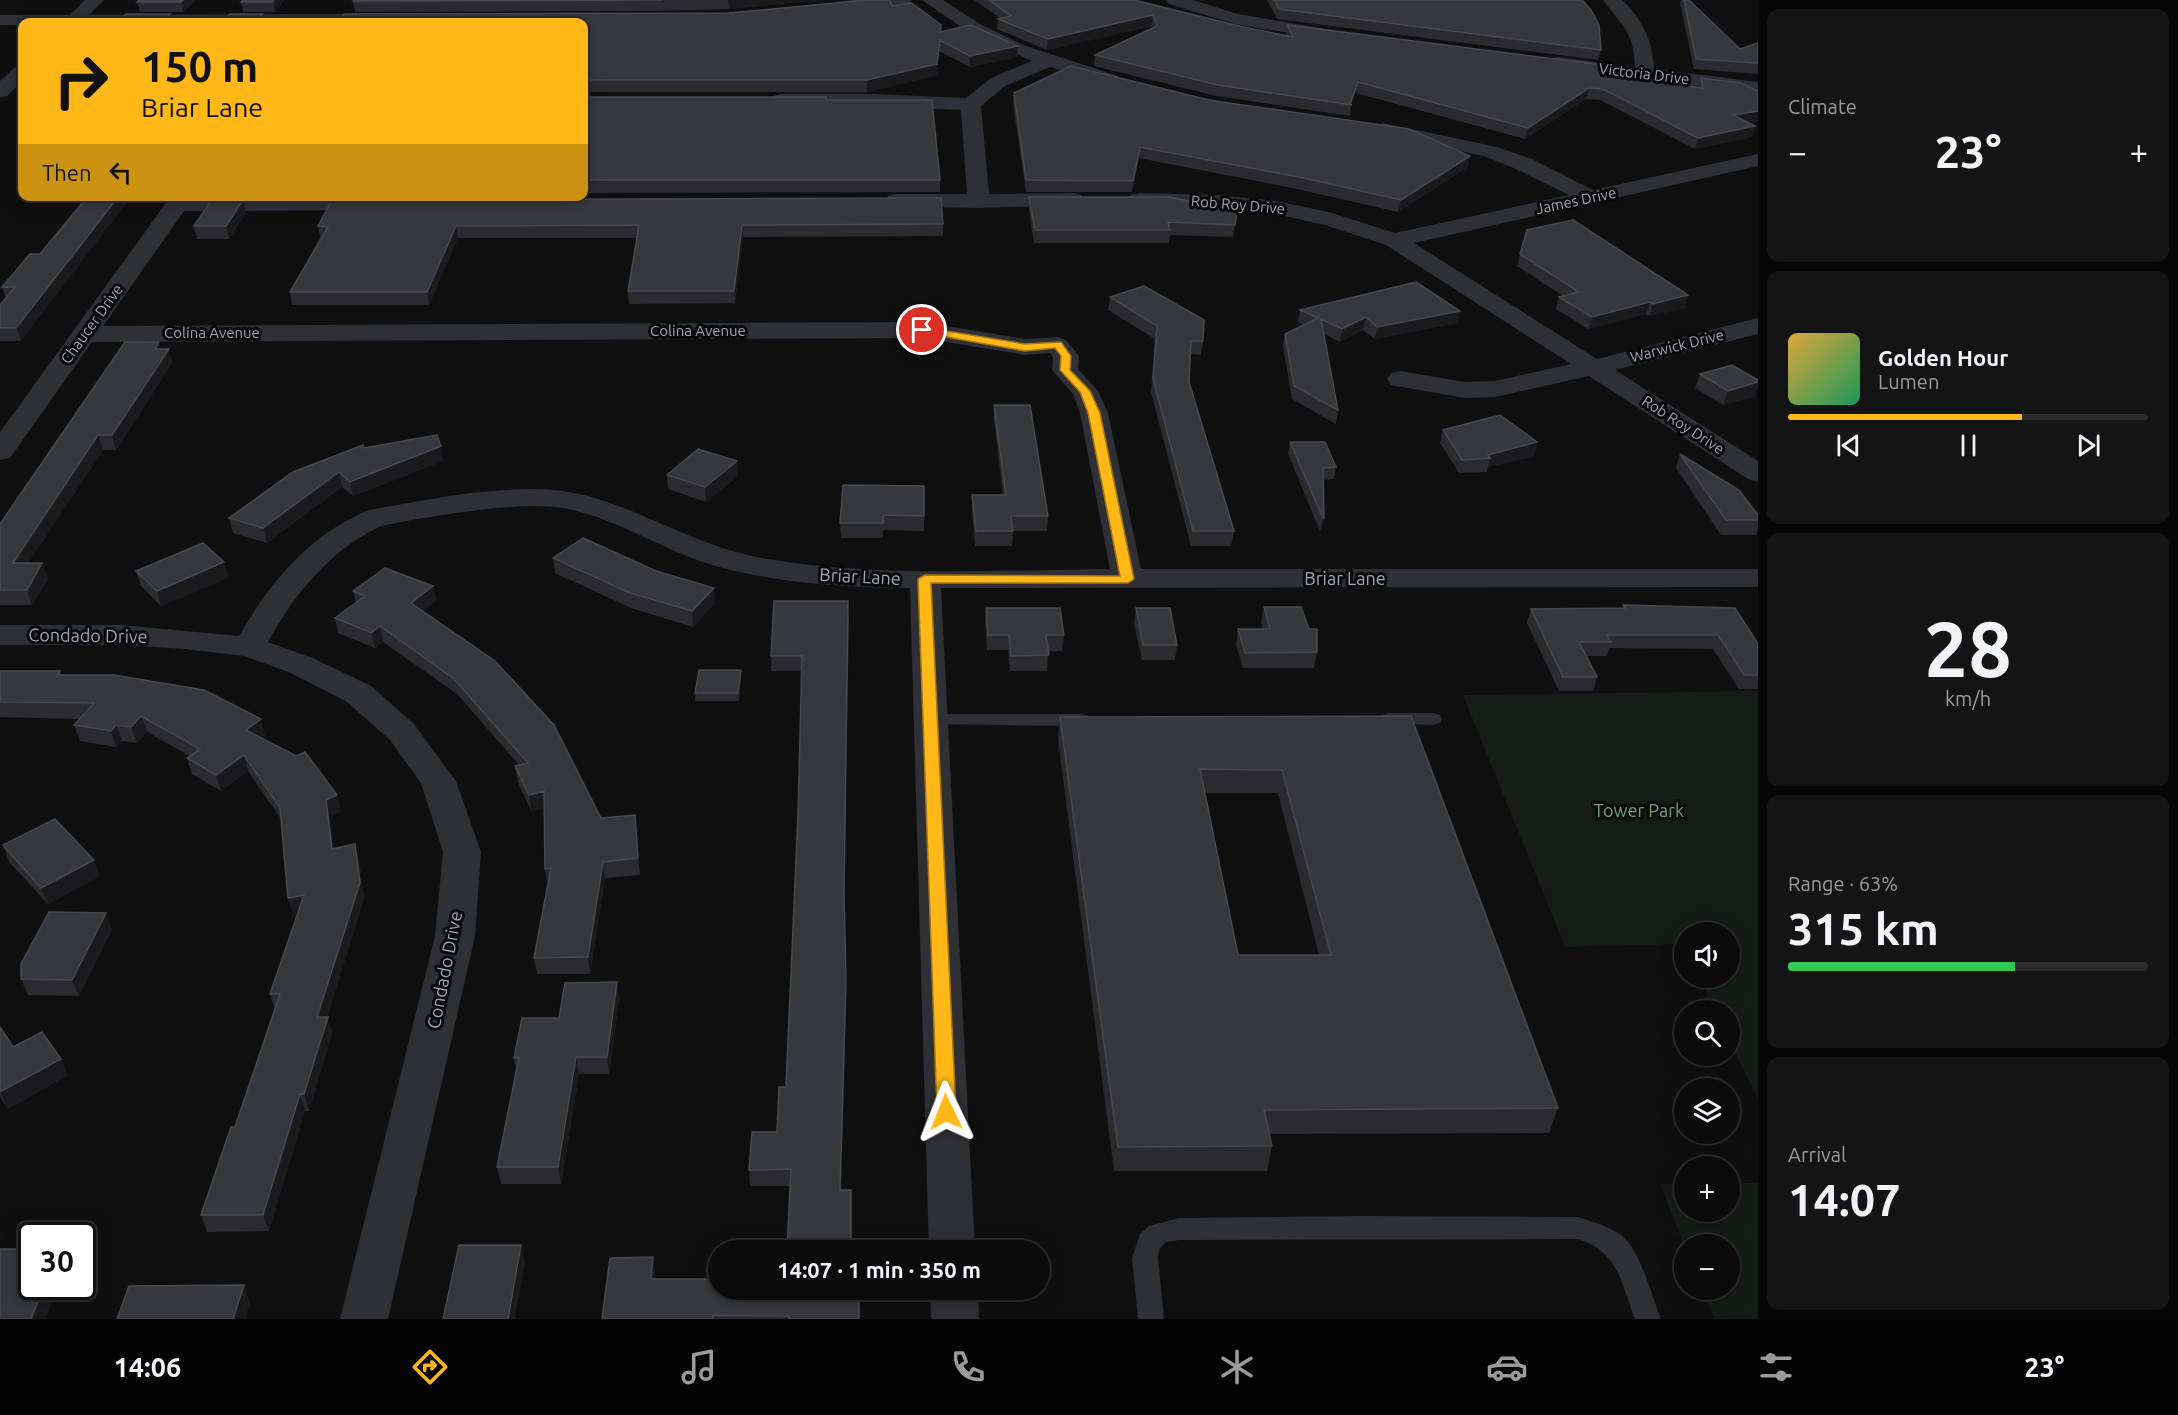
<!DOCTYPE html>
<meta charset="utf-8">
<style>
:root{--surface:#0b0b0c;--page:#141415;--text:#f1f3f6;--muted:#9a9b9d;--line:#2b2b2d;--accent:#ffb818}
body{margin:0;font-family:Ubuntu,sans-serif;background:var(--page);color:var(--text);height:100vh;display:flex;flex-direction:column;font-size:22px;white-space:nowrap}
*{box-sizing:border-box;margin:0}
p{font-size:20px;color:var(--muted)}
.icon{flex:none;width:33px;height:33px;fill:none;stroke:currentColor;stroke-width:2;stroke-linecap:round;stroke-linejoin:round}
.map{position:relative;flex:1;overflow:hidden}
.details{display:flex;flex-direction:column;gap:9px;padding:9px;background:#060607;width:420px}
.details>*{flex:none}
.guide{position:absolute;left:18px;top:18px;width:570px;height:183px;border-radius:12px;box-shadow:0 3px 15px #0003,0 0 0 2px var(--line);background:#ffb818;color:#111;overflow:hidden}
.fabs{position:absolute;left:1674px;top:922px;display:grid;gap:12px}
.fabs a{display:grid;place-items:center;width:66px;height:66px;border-radius:50%;background:var(--surface);box-shadow:0 3px 15px #0003,0 0 0 2px var(--line);font-size:30px}
.speed{position:absolute;left:18px;top:1222px;display:flex;gap:12px;font-size:30px;font-weight:700;text-align:center}
.speed>*{display:grid;place-content:center;width:78px;height:78px;border-radius:50%;background:var(--surface);box-shadow:0 3px 15px #0003,0 0 0 2px var(--line);line-height:1}
.speed .limit{border:3px solid #111;border-radius:9px;background:#fff;color:#111}
.pin{position:absolute;display:grid;place-items:center;width:51px;height:51px;color:#fff;margin:-26px;border:3px solid #fff;border-radius:50%;box-shadow:0 2px 6px #0007}
.me{position:absolute;width:66px;margin:-33px;rotate:358deg;stroke-linejoin:round;filter:drop-shadow(0 0 4px #0008)}
.turn{display:flex;align-items:center;gap:21px;height:126px;padding:0 24px;font-size:27px}
.turn .icon{width:78px;height:78px;stroke-width:2.5}
.turn b{display:block;font-size:42px;line-height:51px}
.then{display:flex;align-items:center;height:57px;padding:0 24px;background:#0003;gap:12px;font-size:22px}
.big{font-size:45px;font-weight:600;line-height:1.1}
.details .tile{flex:1;display:flex;flex-direction:column;justify-content:center;gap:9px;min-width:0;padding:0 21px;border-radius:12px;background:var(--page)}
.details .dial{align-items:center;gap:0}
.dial b{font-size:78px;line-height:1}
.song{display:flex;align-items:center;gap:18px}
.cover{width:72px;height:72px;border-radius:9px;background:linear-gradient(135deg,hsl(40 70% 55%),hsl(150 70% 35%))}
.played{height:6px;border-radius:3px;background:linear-gradient(90deg,var(--accent) 65%,var(--line) 65%)}
.keys{display:flex;justify-content:space-around;direction:ltr}
.heat{display:flex;justify-content:space-between;align-items:center;font-size:33px;direction:ltr}
.charge{height:9px;border-radius:4px;background:linear-gradient(90deg,#34c759 63%,var(--line) 0)}
.trip{position:absolute;left:708px;top:1240px;width:342px;height:60px;border-radius:30px;background:var(--surface);box-shadow:0 3px 15px #0003,0 0 0 2px var(--line);font-weight:600;line-height:60px;text-align:center}
.tabs{display:flex;height:96px;justify-content:space-around;align-items:center;background:#040405;color:var(--muted)}
.tabs .icon{width:42px;height:42px}
.tabs .selected{color:var(--accent)}
.tabs b{font-size:27px;color:var(--text)}
main{display:flex;flex:1;min-height:0}
.map>svg:first-child{display:block}
.green{fill:#151b16}
.lines{fill:none;stroke-linecap:round;stroke-linejoin:round}
.service{fill:#2f3036;fill-rule:evenodd}
.minor{fill:#2f3036;fill-rule:evenodd}
.tertiary{fill:#2f3036;fill-rule:evenodd}
.wall{fill:#2b2b2f;fill-rule:evenodd}
.shaded-wall{fill:#1a1a1d}
.building{fill:#37383d;stroke:#474950;stroke-width:1.5;fill-rule:evenodd}
.route{fill:#ffb818;stroke:#a67810;stroke-width:1.5}
.labels{text-anchor:middle;stroke-width:6;stroke-linejoin:round;paint-order:stroke}
.far-street-label{font-size:15px;fill:#9ea4b3;stroke:#0a0a0b}
.street-label{font-size:18px;fill:#9ea4b3;stroke:#0a0a0b}
.park-label{font-size:18px;fill:#73a077;stroke:#0a0a0b}
</style>
<main>
<div class="map">
<svg width="1758" height="1319" viewBox="0 0 1758 1319">
<rect width="100%" height="100%" fill="#0f0f10"/>
<path class="green" d="M1758,691V1100L1730,1041V1011H1715L1699,978H1730V933H1684V948L1682,944L1565,947L1463,695Z
M1730,1183H1758V1319H1714L1703,1290H1730V1245H1684L1660,1184H1684V1212H1730Z"/>
<g class="lines">
<path class="service" d="M1389,713H1433L1440,715L1442,719L1440,723L1433,725L1382,723L1380,719L1382,715Z
M931,714H1082L1089,716L1091,720L1089,724L1082,726L924,724L922,720L924,716Z
M1362,1216L1578,1217C1593,1222 1608,1226 1621,1235C1640,1249 1652,1297 1661,1319H1635C1621,1283 1619,1252 1578,1239L1179,1240L1166,1242L1159,1249L1158,1258L1164,1319H1138L1132,1258L1140,1234L1149,1226L1179,1218Z"/>
<path class="minor" d="M851,0H912L909,4L903,5L844,11L838,10L835,6L838,2Z
M922,0H943L980,24L1023,45L1118,76L1121,80L1118,84L1111,86L1050,67L1005,86L981,106L989,194L1073,193L1081,195L1084,200L1081,205L979,208L888,206L885,201L888,196L896,194H967L961,110L872,106H780L773,104L770,100L773,96L780,94H872L966,98L991,78L1032,61L967,31Z
M1166,0H1193L1238,14L1331,30L1337,31L1340,35L1337,39L1331,40L1235,24L1169,4Z
M1603,0H1622C1642,19 1653,41 1654,69L1758,82V94L1551,67L1549,63L1551,59L1558,57L1635,67C1634,31 1622,26 1603,0Z
M385,14L391,15L394,19L392,22H22V25H0V15Z
M1383,123L1497,147L1532,159L1593,190L1758,154V166L1414,243L1597,359L1758,318V334L1615,370L1758,461V482L1748,479L1589,376L1495,397L1465,398L1391,385L1387,379L1391,373L1400,371L1465,382L1495,381L1571,364L1386,245L1325,225L1276,214L1218,208L1139,207L1131,205L1128,200L1131,195L1139,193L1218,195L1276,201L1329,212L1395,233L1569,195L1516,169L1484,156L1376,133L1373,129L1376,125Z
M171,196H378L385,198L388,203L385,208L377,210L184,211L103,326L922,322L1025,339L1057,337L1066,340L1079,356L1078,369L1098,391L1108,413L1141,569H1758V587L941,588L975,1251H929L910,588C848,588 762,582 703,562C659,547 619,521 573,510C542,503 509,507 478,510C453,513 430,517 406,521C398,523 387,524 379,527C329,551 294,595 268,642L315,659L371,686L414,724L456,781L481,852L475,936L388,1319H340L435,936L443,852L421,783L390,740L347,702L291,673L244,656L185,649L121,645H0V625H121L239,636C268,585 306,539 360,514C371,508 385,508 397,505C421,501 446,496 471,493C509,489 547,486 584,495C645,511 699,547 762,558C876,578 995,570 1110,569L1080,413L1073,394L1052,370L1053,357L1050,353L1025,355L922,338L92,342L10,458L0,460V432Z
M930,1290H978L979,1319H931Z"/>
<path class="tertiary" d="M85,0H104L82,22H63Z
M22,65V81L7,96L0,98V81L15,67Z"/>
</g>
<path class="wall" d="M139,0H195L184,12H140L137,2Z
M243,0H284L275,12H243L241,2Z
M354,0H821L729,9L657,11L355,12L353,1Z
M974,0H1134L1243,27L1286,35L1287,25L1602,75L1698,87L1701,78L1758,91V121L1749,123L1755,126L1752,137L1695,149L1600,100L1586,99L1525,139L1356,93L1351,105L1350,116L1216,96L1094,66L1095,55L1153,28L1152,26L1047,50L997,29L998,19L1000,18Z
M1267,0H1582L1601,50L1598,60L1277,19Z
M1681,0H1689L1740,49L1758,43V74L1694,69L1680,3Z
M893,6L941,32L1017,57L970,67L939,51L937,75L867,92H584V22L729,13Z
M1014,93L1468,167L1398,212L1297,189L1139,158L1132,192H1026L1013,104Z
M584,97L826,100L940,180V192L584,193Z
M1029,197L1237,212L1233,237L1170,235L1169,243H1034L1029,210Z
M246,213L229,239H197L194,226Z
M943,224V236L743,237L735,303L629,304L628,291L637,238H458L429,305H292L290,292L320,238L318,226Z
M1527,230L1688,295L1684,308L1650,316L1646,314L1588,329L1556,309L1559,297L1563,296L1517,266Z
M30,254L21,341H0V305L6,298L2,287Z
M1110,297L1203,341L1201,355L1190,354L1189,382L1234,531L1231,546H1191L1151,392L1155,339L1108,310Z
M1300,310L1457,323L1375,339L1363,330L1340,342L1324,334L1338,410L1336,424L1292,399L1283,346L1285,334L1304,325L1298,322Z
M161,349L172,363L116,450H103L28,563H42L48,579L32,605H0V524Z
M1700,374L1756,396L1723,405L1695,388Z
M994,405L1048,516L1047,531H1013L1012,546H975L972,510V495H1003L994,420Z
M1443,430L1537,442L1534,456L1488,467L1487,472L1459,473L1440,443Z
M1290,442L1336,467L1334,479L1323,480L1324,518L1322,530L1320,531L1288,454Z
M364,448L443,461L353,496L342,487L267,543L233,533L229,518Z
M1680,454L1758,515V530L1756,535H1721L1676,468Z
M737,461L738,476L706,502L668,489L667,475Z
M924,486V531L883,530V538H841L840,523Z
M553,558L715,603L693,627L631,608L555,573Z
M224,562L228,578L161,606L141,586L136,571Z
M433,586L436,601L423,611L601,818L636,831L640,875L605,878L590,974H537L534,958L548,885H547L545,869L544,807L531,811L518,782L515,766L519,765L457,694L383,642L375,648L338,633L335,618L356,602L353,591Z
M1623,605L1758,644V689H1739L1713,649L1609,648L1607,656H1586L1597,677L1593,691H1559L1527,623L1531,609L1623,608Z
M1264,607L1309,629L1317,652L1314,668H1243L1236,645L1238,629H1263L1261,622Z
M986,608L1064,635L1062,651H1048L1047,671H1010L1008,650H987L985,623Z
M1136,608L1177,645L1175,660H1142L1134,623Z
M849,616L844,908L846,996L841,1190L791,1186H750L749,1170L777,1132L786,1087L798,814L802,671H771V656Z
M0,671H60L61,675L265,735L261,738L341,811L330,816L334,848L355,844L359,860L364,899L327,1017L332,1033L309,1111H305L269,1231L207,1232L201,1215L235,1127L275,1010L270,994L298,913L293,915L281,819L248,771L221,791L192,774L187,758L190,756L147,732L137,743L122,741L116,747L80,741L74,725L80,719L0,717Z
M741,677L739,701H695V693Z
M1411,716L1558,1108L1549,1133L1269,1134L1272,1146L1267,1171H1114L1058,740L1060,717ZM1205,793H1278L1319,955H1238Z
M3,845L94,860L100,876L48,904L9,862Z
M112,929L79,996L28,995L21,979Z
M617,982L619,999L609,1074H579L561,1184H501L497,1167L516,1069L514,1058L559,1018Z
M0,1027L13,1047L61,1059L68,1075L8,1109L0,1097Z
M653,1257L655,1274L654,1279L859,1319H602Z"/>
<path class="shaded-wall" d="M183,0H195L184,12L181,2Z
M274,0H284L275,12L273,2Z
M728,0H821L729,9Z
M170,14L172,22H162Z
M263,14L265,22H256Z
M1153,15L1152,26L1047,50L1048,39Z
M940,40L937,75L867,92V80Z
M1018,46L1017,57L970,67V56Z
M1358,82L1356,93L1351,105H1350Z
M1589,88L1586,99L1525,139L1528,128Z
M1758,111V121L1730,126L1733,115Z
M1755,126L1752,137L1695,149L1698,138Z
M1140,147L1139,158L1132,192L1133,181Z
M1470,156L1468,167L1398,212L1401,200Z
M119,196H132L21,341L16,328Z
M243,200L246,213L229,239L226,226Z
M742,225L743,237L735,303L734,291Z
M456,226L458,238L429,305L427,292Z
M1688,295L1684,308L1650,316L1653,304Z
M1650,302L1646,314L1588,329L1592,317Z
M1460,311L1457,323L1375,339L1377,327Z
M1366,317L1363,330L1340,342L1342,329Z
M159,342L163,356L155,349Z
M169,349L172,363L116,450L112,435Z
M1758,382V389L1756,396L1723,405L1728,391Z
M98,435L103,450L18,579L13,563Z
M1537,442L1534,456L1488,467L1490,458L1488,455Z
M441,446L443,461L353,496L350,482Z
M737,461L738,476L706,502L705,487Z
M339,472L342,487L267,543L263,528Z
M1323,518H1324L1322,530L1320,531Z
M224,562L228,578L161,606L157,591Z
M42,563L48,579L32,605L27,590Z
M433,586L436,601L414,618L411,603Z
M714,588L715,603L693,627L692,611Z
M380,626L383,642L375,648L371,633Z
M741,670V677L739,701L738,693Z
M141,716L147,732L137,743L131,727Z
M261,719L265,735L250,746L246,730Z
M116,725L122,741L116,747L111,731Z
M244,755L248,771L221,791L216,775Z
M544,791L546,807L531,811L529,795Z
M337,795L341,811L330,816L336,865L332,849L326,800Z
M355,844L359,860L364,899L322,1033L317,1017Z
M94,860L100,876L48,904L41,888Z
M603,862L605,878L590,974L588,957Z
M304,895L309,911L293,915L288,898Z
M106,913L112,929L79,996L72,980Z
M846,980V996L841,1207L840,1190Z
M617,982L619,999L609,1074L607,1057Z
M328,1017L332,1033L309,1111L304,1094Z
M576,1057L579,1074L561,1184L558,1167Z
M61,1059L68,1075L8,1109L0,1092Z
M300,1094L305,1111L269,1231L263,1215Z
M521,1245L525,1262L515,1319H508Z
M653,1257L655,1274L653,1296L651,1279Z
M244,1285L250,1302L245,1319H233Z
M44,1287H58L46,1319H31Z"/>
<path class="building" d="M139,0H183L181,2H137Z
M243,0H274L273,2H241Z
M354,0H663L353,1Z
M867,0H889L893,6L911,3L920,9L941,25L940,32L971,25L1018,46L970,56L940,40L937,64L867,80H584V22H338L344,14L729,13Z
M989,0H1134L1243,27L1293,37L1287,25L1602,65V75L1703,88L1701,78L1741,83L1758,91V111L1733,115L1755,126L1698,138L1603,89L1589,88L1528,128L1358,82L1350,104L1352,105L1218,85L1095,55L1157,26L1153,15L1048,39L998,19L1011,16Z
M1274,0H1582L1591,10L1599,25L1601,50L1279,9Z
M1684,0H1689L1740,49L1758,43V63L1696,59Z
M126,14H170L162,22H117Z
M230,14H263L256,22H222Z
M1071,66L1209,100L1409,129L1470,156L1401,200L1299,177L1140,147L1133,181L1026,180L1014,93Z
M584,97H826V100H932L940,180H584Z
M88,196H119L16,328H0V305L15,287H2L30,254H40Z
M1029,197H1170L1237,212L1235,225L1168,222L1170,230H1035Z
M941,198L943,224L742,225L734,291H628L639,225L456,226L427,292H290L328,227L318,226L332,200Z
M243,200L226,226H194L211,201Z
M1573,220L1688,295L1653,304L1650,302L1592,317L1559,297L1579,292L1520,254L1527,230Z
M1416,282L1460,311L1377,327L1366,317L1342,329L1321,319L1338,410L1294,386L1285,334L1318,318L1300,310Z
M1144,286L1204,320L1203,341H1191L1189,382L1234,531H1193L1153,378L1157,326L1110,297Z
M125,342H159L155,349H169L112,435H98L13,563H42L27,590H0V524Z
M1732,365L1758,380V382L1728,391L1700,374Z
M994,405H1030L1048,516H1011L1013,531H976L972,495H1006Z
M1500,415L1537,442L1488,455L1490,458L1462,460L1443,430Z
M437,435L441,446L350,482L339,472L263,528L229,518L293,472L363,445L364,448Z
M1290,442H1325L1336,467L1323,468L1324,518H1323Z
M698,449L737,461L705,487L667,475Z
M1680,454L1739,490L1758,515V520H1726Z
M843,485L924,486V516L883,515V523H840Z
M583,538L656,571L714,588L692,611L630,593L553,558Z
M203,543L224,562L157,591L136,571Z
M385,568L433,586L411,603L495,661L554,725L601,818L635,815L638,858L603,862L588,957L534,958L551,868L545,869L544,791L529,795L515,766L528,763L454,679L380,626L371,633L335,618L365,596L353,591Z
M774,601H848L844,893L846,980L840,1190H851V1251H787L791,1169L749,1170L752,1132H777L779,1087H786L798,814L802,656H771Z
M1623,605L1735,608L1758,644V675H1744L1718,635H1607L1611,642H1579L1597,677H1563L1531,609L1625,608Z
M1264,607H1301L1309,629H1317V652L1245,653L1238,629H1270Z
M986,608H1060L1064,635H1046L1049,655L1011,656L1009,635H988Z
M1136,608H1170L1177,645H1143Z
M699,670H741L738,693H695Z
M0,671H60L57,675H114L204,690L261,719L246,730L296,756L305,752L337,795L326,800L332,849L355,844L360,883L317,1017H328L304,1094H300L263,1215H201L231,1127H235L280,994H270L304,895L288,898L280,808L244,755L216,775L187,758L200,749L141,716L131,727L116,725L111,731L74,725L94,703L0,702Z
M1411,716L1558,1108L1264,1110L1272,1146L1118,1147L1060,717ZM1200,769L1282,770L1331,955H1238Z
M55,819L94,860L41,888L3,845Z
M49,912L106,913L72,980L21,979V964Z
M617,982L607,1057H576L558,1167H497L519,1058H514L522,1018H559L565,983Z
M0,1027L13,1047L42,1032L61,1059L0,1092Z
M459,1245H521L508,1319H443Z
M0,1249H32V1287H44L31,1319H0Z
M653,1257L651,1279H718V1290H859V1319H789V1316L713,1315V1319H602L610,1258Z
M244,1285L233,1319H117L129,1286Z"/>
<path class="route" d="M922,327L1025,344L1061,342L1071,356L1070,370L1090,391L1100,413L1134,579L1128,583H931L956,1112L953,1118L946,1120L940,1118L937,1112L918,579L925,575L1120,576L1088,413L1080,392L1060,370L1061,356L1055,348L1025,351L918,332V328Z"/>
<g class="labels">
<g class="far-street-label">
<text transform="translate(1644 74) rotate(7)" y="5">Victoria Drive</text>
<text transform="translate(1576 201) rotate(-12)" y="5">James Drive</text>
<text transform="translate(1238 205) rotate(5)" y="5">Rob Roy Drive</text>
<text transform="translate(92 324) rotate(-54)" y="5">Chaucer Drive</text>
<text x="698" y="336">Colina Avenue</text>
<text x="212" y="338">Colina Avenue</text>
<text transform="translate(1677 346) rotate(-14)" y="5">Warwick Drive</text>
<text transform="translate(1683 425) rotate(33)" y="5">Rob Roy Drive</text>
</g>
<g class="street-label">
<text transform="translate(860 577) rotate(3)" y="6">Briar Lane</text>
<text x="1345" y="585">Briar Lane</text>
<text transform="translate(88 636) rotate(1)" y="6">Condado Drive</text>
<text transform="translate(445 970) rotate(-79)" y="6">Condado Drive</text>
</g>
<g class="park-label">
<text x="1639" y="817">Tower Park</text>
</g>
</g>
</svg>
<div class="fabs">
<a><svg class="icon" aria-label="sound" viewBox="0 0 24 24"><path d="M4 9h4l5-4v14l-5-4H4zM17 9q2 3 0 6"/></svg></a>
<a><svg class="icon" aria-label="search" viewBox="0 0 24 24"><circle cx="10" cy="10" r="6"/><path d="M15 15l6 6"/></svg></a>
<a><svg class="icon" aria-label="layers" viewBox="0 0 24 24"><path d="M12 4l9 5-9 5-9-5zM3 14l9 5 9-5"/></svg></a>
<a>+</a>
<a>−</a>
</div>
<div class="speed"><div class="limit">30</div></div>
<div class="pin" style="left:922px;top:330px;background:#d93025"><svg class="icon" aria-label="arrive" viewBox="0 0 24 24"><path d="M6 21V4h12l-3 4 3 4H6"/></svg></div>
<svg class="me" style="left:946px;top:1112px" viewBox="-20 -20 40 40"><path d="M0-17L14 15 0 8-14 15z" fill="#ffb818" stroke="#fff" stroke-width="4"/></svg>
<div class="trip">14:07 · 1 min · 350 m</div>
<div class="guide">
<div class="turn"><svg class="icon" aria-label="right" viewBox="0 0 24 24"><path d="M7 20v-9h11M14 6l5 5-5 5"/></svg><div><b>150 m</b>Briar Lane</div></div>
<div class="then">Then<svg class="icon" aria-label="left" viewBox="0 0 24 24"><path d="M17 20v-9H6M10 6l-5 5 5 5"/></svg></div>
</div>
</div>
<section class="details">
<div class="tile"><p>Climate</p>
<div class="heat"><a>−</a><b class="big">23°</b><a>+</a></div>
</div>
<div class="tile">
<div class="song"><i class="cover"></i><div><b>Golden Hour</b><p>Lumen</p></div></div>
<div class="played"></div>
<div class="keys"><svg class="icon" aria-label="previous" viewBox="0 0 24 24"><path d="M18 5L8 12l10 7zM5 5v14"/></svg><svg class="icon" aria-label="pause" viewBox="0 0 24 24"><path d="M8 5v14M16 5v14"/></svg><svg class="icon" aria-label="next" viewBox="0 0 24 24"><path d="M6 5l10 7-10 7zM19 5v14"/></svg></div>
</div>
<div class="tile dial"><b>28</b><p>km/h</p></div>
<div class="tile"><p>Range · 63%</p><b class="big">315 km</b><div class="charge"></div></div>
<div class="tile"><p>Arrival</p><b class="big">14:07</b></div>
</section>
</main>
<nav class="tabs">
<b>14:06</b>
<svg class="icon selected" aria-label="directions" viewBox="0 0 24 24"><path d="M12 3l9 9-9 9-9-9zM9 14v-3h6M13 9l2 2-2 2"/></svg>
<svg class="icon" aria-label="music" viewBox="0 0 24 24"><path d="M9 18V5l10-2v13"/><circle cx="6" cy="18" r="3"/><circle cx="16" cy="16" r="3"/></svg>
<svg class="icon" aria-label="phone" viewBox="0 0 24 24"><path d="M5 4h4l2 5-3 2q2 4 5 5l2-3 5 2v4C11 20 4 13 5 4z"/></svg>
<svg class="icon" aria-label="climate" viewBox="0 0 24 24"><path d="M12 3v18M4 7l16 10M4 17L20 7"/></svg>
<svg class="icon" aria-label="car" viewBox="0 0 24 24"><path d="M5 17H2v-5l4-1 3-4h7l3 4 3 1v5h-3M9 17h6M6 11h13"/><circle cx="7" cy="17" r="2"/><circle cx="17" cy="17" r="2"/></svg>
<svg class="icon" aria-label="filters" viewBox="0 0 24 24"><path d="M4 7h16M4 17h16"/><circle cx="9" cy="7" r="2"/><circle cx="15" cy="17" r="2"/></svg>
<b>23°</b>
</nav>
